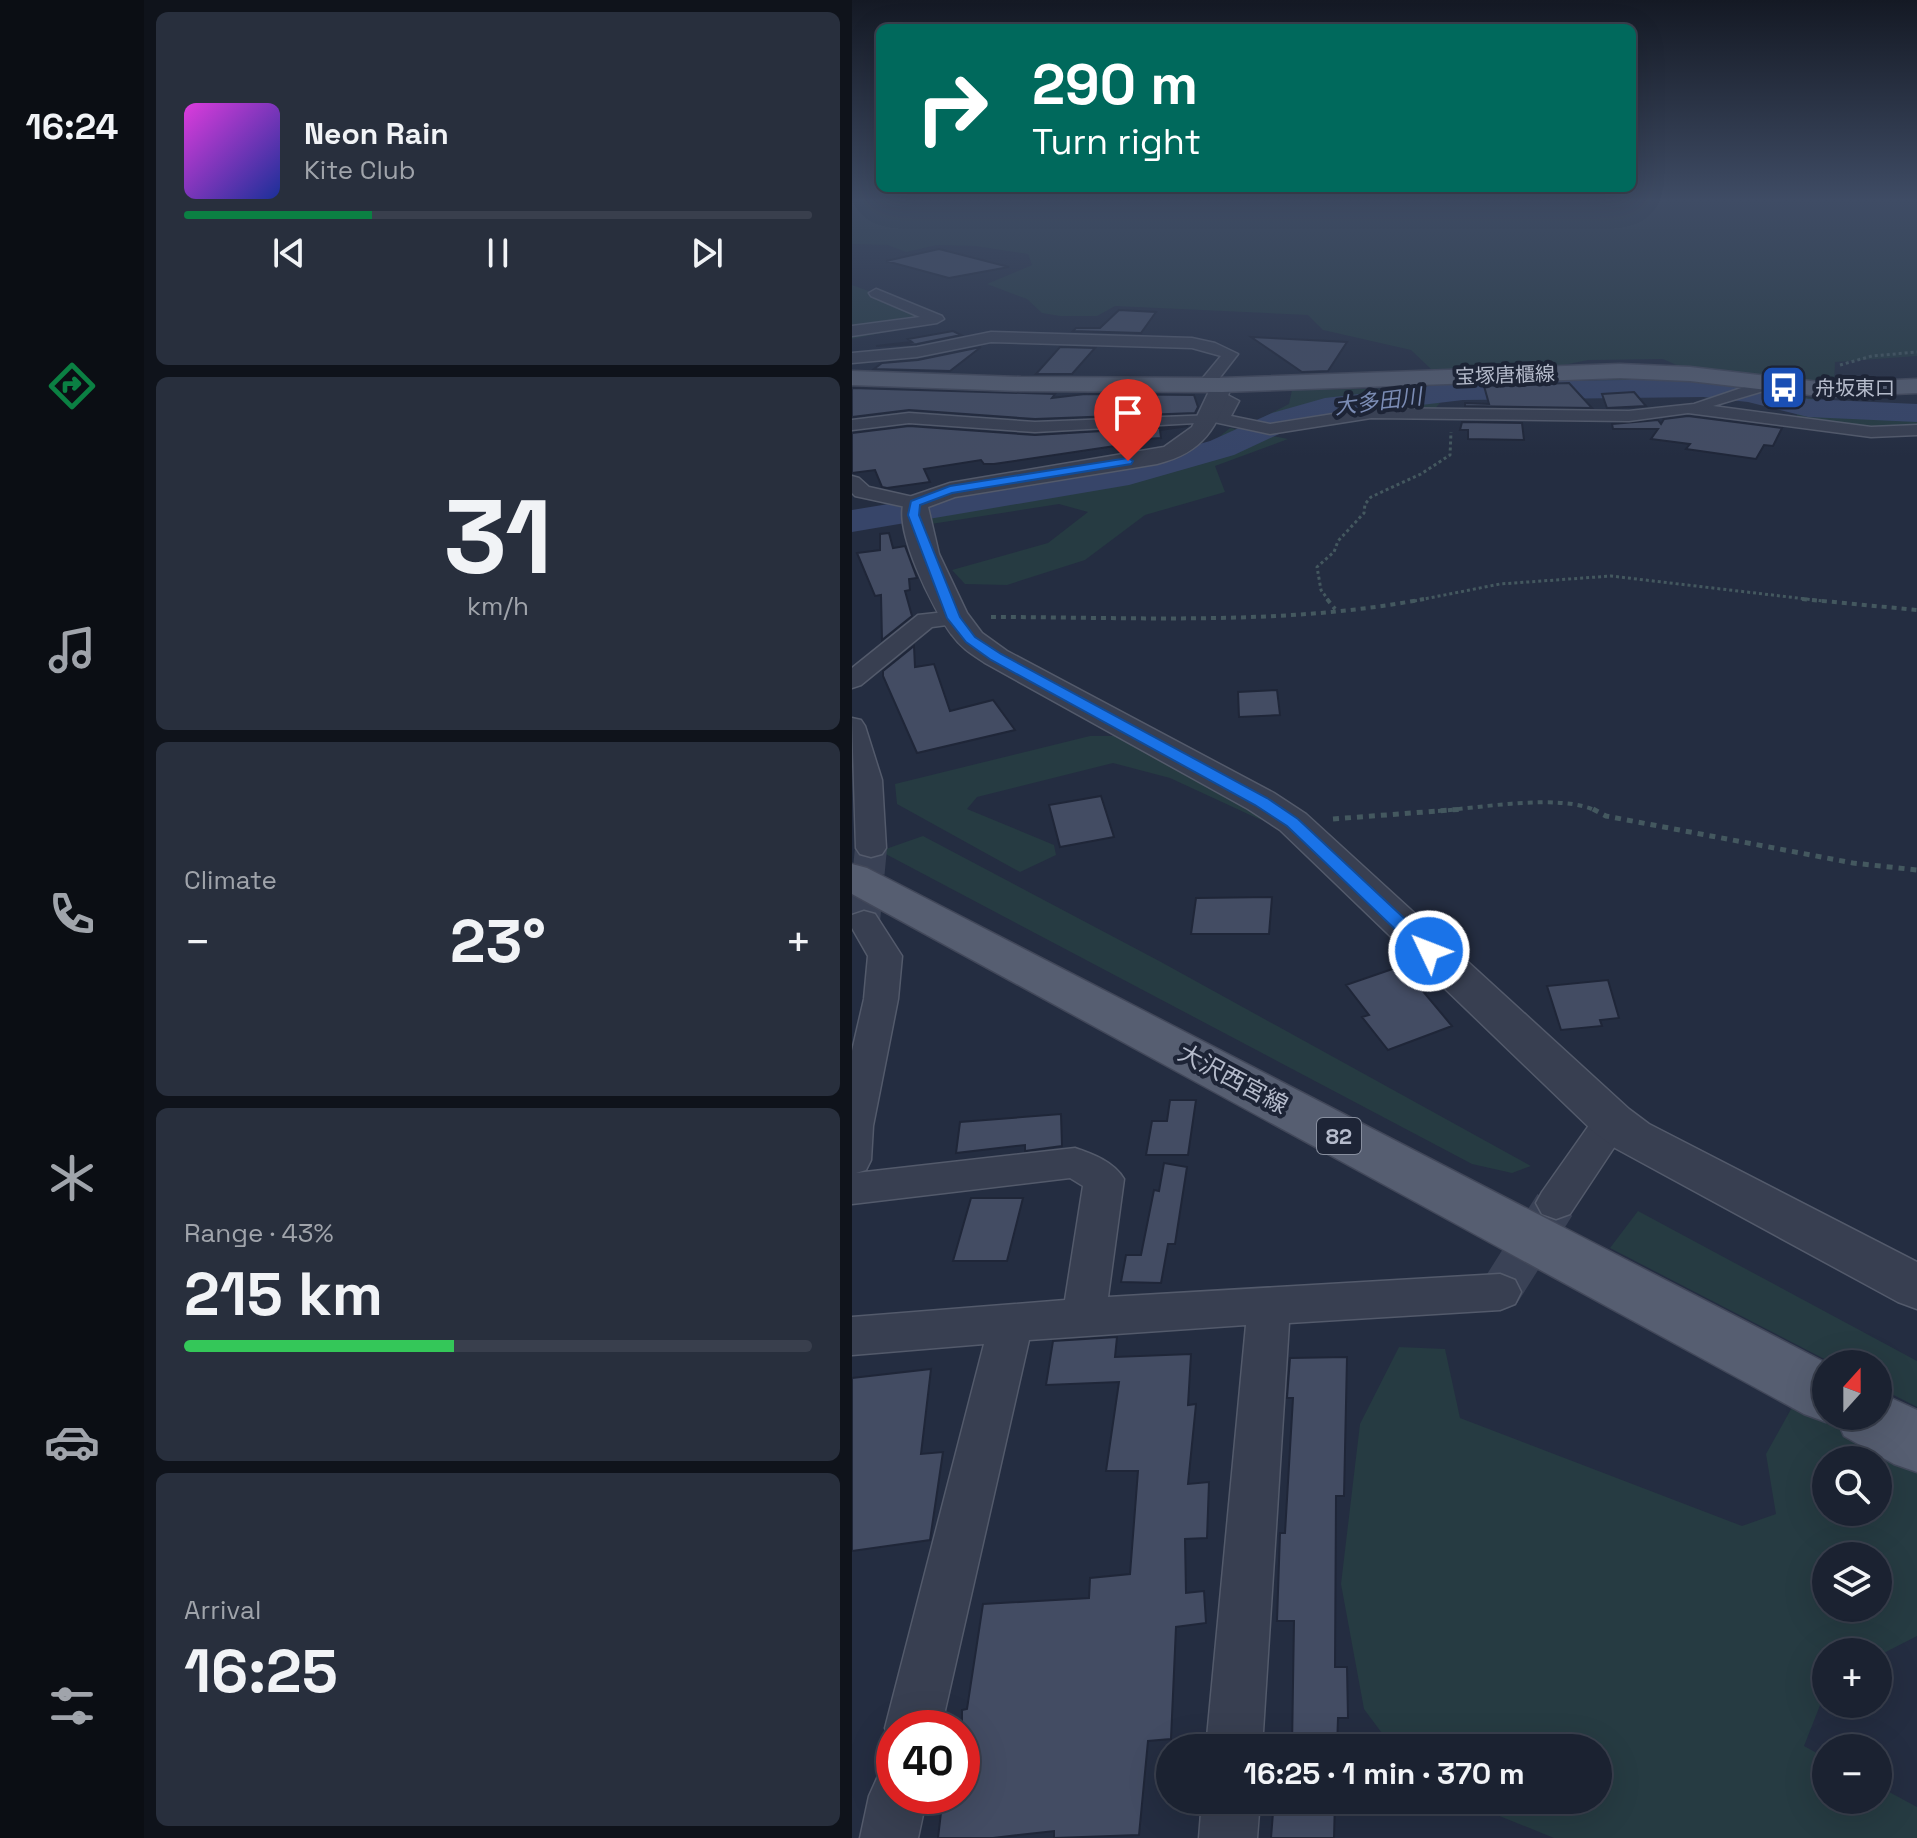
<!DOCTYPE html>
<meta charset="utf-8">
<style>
:root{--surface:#1b2231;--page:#282f3d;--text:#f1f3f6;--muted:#a0a4ab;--line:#393f4d;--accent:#0b8043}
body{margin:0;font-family:"Space Grotesk","Noto Sans JP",sans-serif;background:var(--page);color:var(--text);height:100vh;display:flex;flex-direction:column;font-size:30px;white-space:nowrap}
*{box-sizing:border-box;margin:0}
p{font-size:26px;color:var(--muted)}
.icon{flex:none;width:44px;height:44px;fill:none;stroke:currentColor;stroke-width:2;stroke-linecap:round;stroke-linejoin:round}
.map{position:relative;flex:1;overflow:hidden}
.sheet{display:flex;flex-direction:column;gap:12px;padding:12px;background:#0f131b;width:708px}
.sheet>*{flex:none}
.guide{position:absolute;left:24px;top:24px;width:760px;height:168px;border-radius:12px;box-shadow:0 8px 32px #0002,0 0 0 2px var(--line);background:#00695c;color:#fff;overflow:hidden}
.needle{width:52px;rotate:21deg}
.controls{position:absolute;left:960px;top:1350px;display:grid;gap:16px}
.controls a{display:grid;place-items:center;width:80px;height:80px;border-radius:50%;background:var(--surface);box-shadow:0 8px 32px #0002,0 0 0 2px var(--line);font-size:40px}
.speed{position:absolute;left:24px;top:1710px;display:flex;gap:16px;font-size:40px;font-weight:700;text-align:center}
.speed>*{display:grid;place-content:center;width:104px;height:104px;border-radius:50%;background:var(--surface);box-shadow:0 8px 32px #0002,0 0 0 2px var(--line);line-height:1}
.speed .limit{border:12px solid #d22;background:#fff;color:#111}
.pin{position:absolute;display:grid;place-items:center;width:68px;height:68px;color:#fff;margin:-82px -34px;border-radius:50% 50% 50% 0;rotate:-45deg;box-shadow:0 0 8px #0007}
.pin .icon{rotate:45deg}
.me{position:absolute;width:88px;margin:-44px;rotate:313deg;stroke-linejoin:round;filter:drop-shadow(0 0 6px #0008)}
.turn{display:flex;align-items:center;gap:28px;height:168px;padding:0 24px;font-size:36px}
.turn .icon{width:104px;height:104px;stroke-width:2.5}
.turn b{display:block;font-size:56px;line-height:68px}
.big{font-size:60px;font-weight:800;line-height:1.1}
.sheet .widget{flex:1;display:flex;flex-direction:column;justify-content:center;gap:12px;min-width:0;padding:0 28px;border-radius:12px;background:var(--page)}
.sheet .dial{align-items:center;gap:0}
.dial b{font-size:104px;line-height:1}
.song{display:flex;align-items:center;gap:24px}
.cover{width:96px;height:96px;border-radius:12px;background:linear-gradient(135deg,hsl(300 70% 55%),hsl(230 70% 35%))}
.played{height:8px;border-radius:4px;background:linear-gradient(90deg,var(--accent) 30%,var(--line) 30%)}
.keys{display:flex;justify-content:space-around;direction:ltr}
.heat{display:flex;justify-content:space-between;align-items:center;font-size:44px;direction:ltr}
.charge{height:12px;border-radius:6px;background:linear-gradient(90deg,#34c759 43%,var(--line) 0)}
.trip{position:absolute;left:304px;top:1734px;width:456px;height:80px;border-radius:40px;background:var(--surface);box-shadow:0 8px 32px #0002,0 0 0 2px var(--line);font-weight:800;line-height:80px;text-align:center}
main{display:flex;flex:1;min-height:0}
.menu{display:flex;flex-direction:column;width:144px;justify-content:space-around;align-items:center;background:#0b0e14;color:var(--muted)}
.menu .icon{width:56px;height:56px}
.menu .current{color:var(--accent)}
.menu b{font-size:36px;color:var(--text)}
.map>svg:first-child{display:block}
.green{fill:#263b42;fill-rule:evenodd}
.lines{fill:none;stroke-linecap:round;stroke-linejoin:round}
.river{fill:#374569;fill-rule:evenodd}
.building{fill:#434c63;stroke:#1f2638;stroke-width:2}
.minor-tunnel-far1{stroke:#3a4256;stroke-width:32;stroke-dasharray:32 16;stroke-linecap:butt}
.minor-tunnel{stroke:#3a4256;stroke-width:41;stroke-dasharray:41 21;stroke-linecap:butt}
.minor-casing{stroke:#535a6b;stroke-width:3}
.tertiary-casing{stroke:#535a6b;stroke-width:3}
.primary-casing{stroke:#42485a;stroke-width:3}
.path-far2{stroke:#44585f;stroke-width:3;stroke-dasharray:3 3;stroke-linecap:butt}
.path-far1{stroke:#44585f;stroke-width:4;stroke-dasharray:5 5;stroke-linecap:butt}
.path{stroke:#44585f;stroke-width:5;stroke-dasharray:6 6;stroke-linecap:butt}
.minor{fill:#383f51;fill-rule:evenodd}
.tertiary{fill:#383f51;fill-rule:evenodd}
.primary{fill:#565e71;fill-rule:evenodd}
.route{fill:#1a73e8;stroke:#114b97;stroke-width:2}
.labels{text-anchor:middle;stroke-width:8;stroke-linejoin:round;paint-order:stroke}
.far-street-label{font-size:20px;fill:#b5bbcb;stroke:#1d2436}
.far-poi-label{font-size:20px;fill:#b5bbcb;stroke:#1d2436;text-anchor:start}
.far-water-label{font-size:22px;font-style:italic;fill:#7b8cb4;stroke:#1d2436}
.shield{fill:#1d2436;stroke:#878e9e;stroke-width:2}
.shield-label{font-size:22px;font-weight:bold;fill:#b5bbcb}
.street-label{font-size:24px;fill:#b5bbcb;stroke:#1d2436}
</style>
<main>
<nav class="menu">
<b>16:24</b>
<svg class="icon current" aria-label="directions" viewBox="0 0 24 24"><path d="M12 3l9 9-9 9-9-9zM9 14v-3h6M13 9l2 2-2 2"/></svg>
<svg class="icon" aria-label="music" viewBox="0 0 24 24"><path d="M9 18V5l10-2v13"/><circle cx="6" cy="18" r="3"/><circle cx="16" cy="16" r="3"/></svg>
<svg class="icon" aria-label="phone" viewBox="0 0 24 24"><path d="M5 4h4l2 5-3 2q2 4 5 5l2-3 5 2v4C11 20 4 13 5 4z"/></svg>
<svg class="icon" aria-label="climate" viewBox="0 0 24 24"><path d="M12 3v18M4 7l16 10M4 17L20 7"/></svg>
<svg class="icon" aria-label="car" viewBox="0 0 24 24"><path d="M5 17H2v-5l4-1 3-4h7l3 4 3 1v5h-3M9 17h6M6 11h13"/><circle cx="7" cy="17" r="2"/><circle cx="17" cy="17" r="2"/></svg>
<svg class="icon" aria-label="filters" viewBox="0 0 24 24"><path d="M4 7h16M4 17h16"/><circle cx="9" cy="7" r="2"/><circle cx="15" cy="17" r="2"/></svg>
</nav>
<section class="sheet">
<div class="widget">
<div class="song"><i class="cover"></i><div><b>Neon Rain</b><p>Kite Club</p></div></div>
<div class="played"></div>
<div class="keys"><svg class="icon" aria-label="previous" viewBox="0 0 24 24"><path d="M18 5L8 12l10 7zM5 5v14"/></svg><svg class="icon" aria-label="pause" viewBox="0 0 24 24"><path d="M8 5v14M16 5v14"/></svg><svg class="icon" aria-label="next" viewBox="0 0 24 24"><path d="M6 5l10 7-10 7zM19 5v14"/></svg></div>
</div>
<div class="widget dial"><b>31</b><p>km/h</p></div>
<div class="widget"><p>Climate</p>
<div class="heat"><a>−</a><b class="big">23°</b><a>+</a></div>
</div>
<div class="widget"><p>Range · 43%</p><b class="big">215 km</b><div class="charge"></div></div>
<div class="widget"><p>Arrival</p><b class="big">16:25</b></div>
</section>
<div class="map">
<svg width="1065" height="1838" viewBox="0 0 1065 1838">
<rect width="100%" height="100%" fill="#242d41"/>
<path class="green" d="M0,199H1065V356L983,362L982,386L840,372L811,359L736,360L697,368L579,369L559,350L471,330L456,315L263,306L245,316H208L190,313L175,299L135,284L180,265L176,254L123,246L85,245L54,252L36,245L0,244Z
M0,285L79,314L63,326L0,339Z
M769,375L912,387L859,398L798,390L740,392L666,400L591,399L582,410L439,423L406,420L437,404L440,390L723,386Z
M937,394L989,404L1065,410V426L1006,427L946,418Z
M378,428L436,439L363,466L373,492L293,515L233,560L155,585L113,584L100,570L196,543L236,512L207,504L79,524L77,504L99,495L327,457L361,442Z
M238,736H267L407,810L409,820L318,778L261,763L125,797L115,809L202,845L204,855L168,872L45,804L43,784Z
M71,836L309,962L679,1166L660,1173L620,1164L28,851Z
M786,1211L1065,1361V1407L1026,1387V1364H982L758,1248Z
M547,1347L593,1349L608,1418L890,1526L924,1514L914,1454L943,1402L1065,1473V1636L1026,1656V1652H974V1690L952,1746L974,1758V1800H1026V1786L1065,1807V1838H702L608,1800H746V1748H541L512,1709L489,1584L508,1424ZM974,1460H1026V1512H974ZM974,1556H1026V1608H974Z"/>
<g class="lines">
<path class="river" d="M851,379L896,384L956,399L1065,404V422L956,417L896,402L851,397L611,400L477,416L442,427L382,455L277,485L0,532V510L273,465L358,441L420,413L473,398L611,382Z"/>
</g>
<path class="building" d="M87,249L157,267L97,278L34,261Z
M267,310L304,312L289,333L221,331L224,328H248Z
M101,331L109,335L65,344L24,346L60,342L56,339Z
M399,337L495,342L476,371L450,372Z
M129,347L98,371L22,369L30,363L66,360Z
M208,347L243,348L220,374H184Z
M717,383L740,408L613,406V403L637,404L632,386Z
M0,388L203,394L200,398L233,394L342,395L346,407L343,413L183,419L57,410L0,417Z
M782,392L794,406L755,408L750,394Z
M836,416L930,428L921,446L912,445L904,459L834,449L838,444L799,439L806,429H761L760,424L806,420L809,424L812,419Z
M610,422L670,423L672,440L616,439V430H608Z
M57,426L183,435L336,426L308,430L309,438L281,440L283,443L142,464H132L129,460L72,469L78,482L35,488L30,487L23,470L0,473V433Z
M37,533L41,548L53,546L65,578L57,579L58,590L53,591L60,616L30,640L29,595L23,596L5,553L28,550V534Z
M62,646L63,667L82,664L98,711L141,700L163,730L65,753L31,676V671Z
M425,690L428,715L387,717L386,692Z
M249,796L262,837L208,847L197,805Z
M420,897L417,934H339L344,898Z
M555,964L575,987L569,989L600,1026L536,1050L510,1017L517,1015L494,985Z
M756,980L767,1018L748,1020L750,1026L709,1030L695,986Z
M318,1100H344L336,1155H294L300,1121H315Z
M209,1114L210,1146L173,1151V1145L104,1153L108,1122Z
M312,1163L335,1167L323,1244H316L309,1283L269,1282L274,1255H289L302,1190L307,1191Z
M119,1198H171L155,1261H101Z
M265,1337L263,1357L339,1354L336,1405L344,1404L336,1484L357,1482L355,1538L333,1539L334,1593L352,1591L354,1623L324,1627L319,1739L296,1741L287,1835L202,1838V1831L141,1838H86L91,1796H110V1710L115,1709L131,1604L237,1598L238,1578L278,1574L286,1471H254L267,1382L194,1385L201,1341Z
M495,1357L492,1496H484L483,1667H495L496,1718H486L485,1748H440L442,1621H425L428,1533H433L441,1398H435L438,1358Z
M79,1369L69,1454L91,1452L78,1540L0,1551V1378Z
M422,1800H483L482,1838H419Z"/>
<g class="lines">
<path class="minor-tunnel-far1" d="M12,921L19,848"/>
<path class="minor-tunnel" d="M648,1292L704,1203"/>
<defs>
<path id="minor" d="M24,289L90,316L92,319L85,323L0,336V326L68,317L19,296L17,293Z
M139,332L340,338L363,343L386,354L359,389L353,390L345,385L369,356L340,348L139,342L65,357L0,363V353L65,347Z
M919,378L925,379L927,383L925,387L861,406L1019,427L1065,425V435L1019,437L836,413L777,421L519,418L418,434L362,422L183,432L57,423L0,430V420L57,413L183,422L362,415L368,403L358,395L366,390L387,401L379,416L418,424L519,408L777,411L842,404Z
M0,476L7,478L17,487L70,499L73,503L63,509L3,496L0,493Z
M102,611L110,613L114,618L110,623L80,627L9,685L0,688V668L66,615Z
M0,718L9,720L13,726L30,780L34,848L30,854L19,857L8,854L4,848Z
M12,911L23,914L50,956L46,999L21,1126L19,1160L14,1170L4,1173L223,1148C241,1154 262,1162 272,1179L256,1297L648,1274L663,1280L669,1292L663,1304L648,1310L437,1323L410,1748H354L394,1325L177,1340L89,1728H42L41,1748L33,1728L132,1344L0,1355V1317L213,1300L231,1186L218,1178L0,1204V1051L12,999L16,956L0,928V915Z
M760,1107L773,1111L779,1121L773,1131L718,1214L704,1219L690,1214L684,1203L690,1192L747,1111Z
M42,1769V1796H75L66,1838H8L17,1796L26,1776Z
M350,1800H408L405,1838H347Z"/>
<path id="tertiary" d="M370,379L380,385C364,428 353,452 305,464L103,497L76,507L87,554L115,613L130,633L155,651L422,793L454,814L777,1109L797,1124L1065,1262V1309L1046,1302L763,1148L743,1133L428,830L396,809L133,663C121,655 109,648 100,635C83,613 37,523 54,498L98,483L312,447L340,427L360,385Z"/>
<path id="primary" d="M768,364L838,367L976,383L1065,379V393L976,397L838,381L768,378L370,392L169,391L0,385V371L169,377L370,378Z
M0,864L15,868L976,1364L974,1416H1026V1392L1065,1410V1472L1042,1464L992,1436L984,1418L974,1422L952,1414L0,894Z"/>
</defs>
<use href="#minor" class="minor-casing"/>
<use href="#tertiary" class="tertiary-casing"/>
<use href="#primary" class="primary-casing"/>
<path class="path-far2" d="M988,365L1020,356L1065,352
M477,601L469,590L465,567L482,552L486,541L512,513L513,504L519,497L569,474L598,455L599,432
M562,601L648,584L759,576L971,601"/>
<path class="path-far1" d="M475,599L483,609
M950,599L1065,610
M139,617C283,617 431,626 572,599
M586,811C627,808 710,793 744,811"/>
<path class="path" d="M741,809L754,816L1001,863L1065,870
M481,819L612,809"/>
<use href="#minor" class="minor"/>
<use href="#tertiary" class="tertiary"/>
<use href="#primary" class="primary"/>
</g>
<linearGradient id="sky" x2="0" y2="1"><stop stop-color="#141924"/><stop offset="0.44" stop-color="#3f4c65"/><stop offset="1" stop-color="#3f4c65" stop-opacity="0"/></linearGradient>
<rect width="1065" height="456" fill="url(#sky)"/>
<path class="route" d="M276,458L281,461L279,464L100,493L68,505L67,515L108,617L123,637L149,654L415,798L446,819L583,947L586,951L583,955H570L435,826L403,805L139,660L114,642L95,618L56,515L59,501L98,486Z"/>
<defs>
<symbol id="bus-square" viewBox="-11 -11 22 22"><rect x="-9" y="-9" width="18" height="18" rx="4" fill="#1a4fb4" stroke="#1d2436"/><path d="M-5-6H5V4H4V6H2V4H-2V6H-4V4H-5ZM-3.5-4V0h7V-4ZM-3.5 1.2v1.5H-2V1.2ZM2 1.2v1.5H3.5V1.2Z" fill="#fff"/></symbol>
</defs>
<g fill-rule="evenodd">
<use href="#bus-square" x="906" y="362" width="51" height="51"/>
</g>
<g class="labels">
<g class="far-street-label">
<text transform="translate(653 375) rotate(-2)" y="7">宝塚唐櫃線</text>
</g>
<g class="far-poi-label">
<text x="963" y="395">舟坂東口</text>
</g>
<g class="far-water-label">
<text transform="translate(526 401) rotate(-7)" y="8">大多田川</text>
</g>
<rect class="shield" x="465" y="1118" width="44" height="36" rx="6"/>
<g class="shield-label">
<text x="487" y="1144">82</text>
</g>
<g class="street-label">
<text transform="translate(381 1079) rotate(28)" y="8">大沢西宮線</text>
</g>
</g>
</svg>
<div class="controls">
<a><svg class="needle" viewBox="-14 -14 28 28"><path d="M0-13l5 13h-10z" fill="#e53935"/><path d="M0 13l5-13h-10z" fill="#a0a4ab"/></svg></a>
<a><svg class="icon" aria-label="search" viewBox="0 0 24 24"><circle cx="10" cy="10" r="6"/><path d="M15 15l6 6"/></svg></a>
<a><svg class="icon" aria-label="layers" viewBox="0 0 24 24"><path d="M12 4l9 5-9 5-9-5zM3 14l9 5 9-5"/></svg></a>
<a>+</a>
<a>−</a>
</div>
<div class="speed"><div class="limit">40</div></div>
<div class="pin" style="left:276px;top:461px;background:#d93025"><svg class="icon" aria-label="arrive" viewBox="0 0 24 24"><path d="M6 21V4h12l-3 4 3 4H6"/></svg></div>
<svg class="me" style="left:577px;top:951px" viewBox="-20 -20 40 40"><circle r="17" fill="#1a73e8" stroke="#fff" stroke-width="3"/><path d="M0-11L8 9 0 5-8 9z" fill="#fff"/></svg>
<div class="trip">16:25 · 1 min · 370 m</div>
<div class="guide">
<div class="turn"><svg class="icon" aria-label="right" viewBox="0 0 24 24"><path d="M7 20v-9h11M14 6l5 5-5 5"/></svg><div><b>290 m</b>Turn right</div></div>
</div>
</div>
</main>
